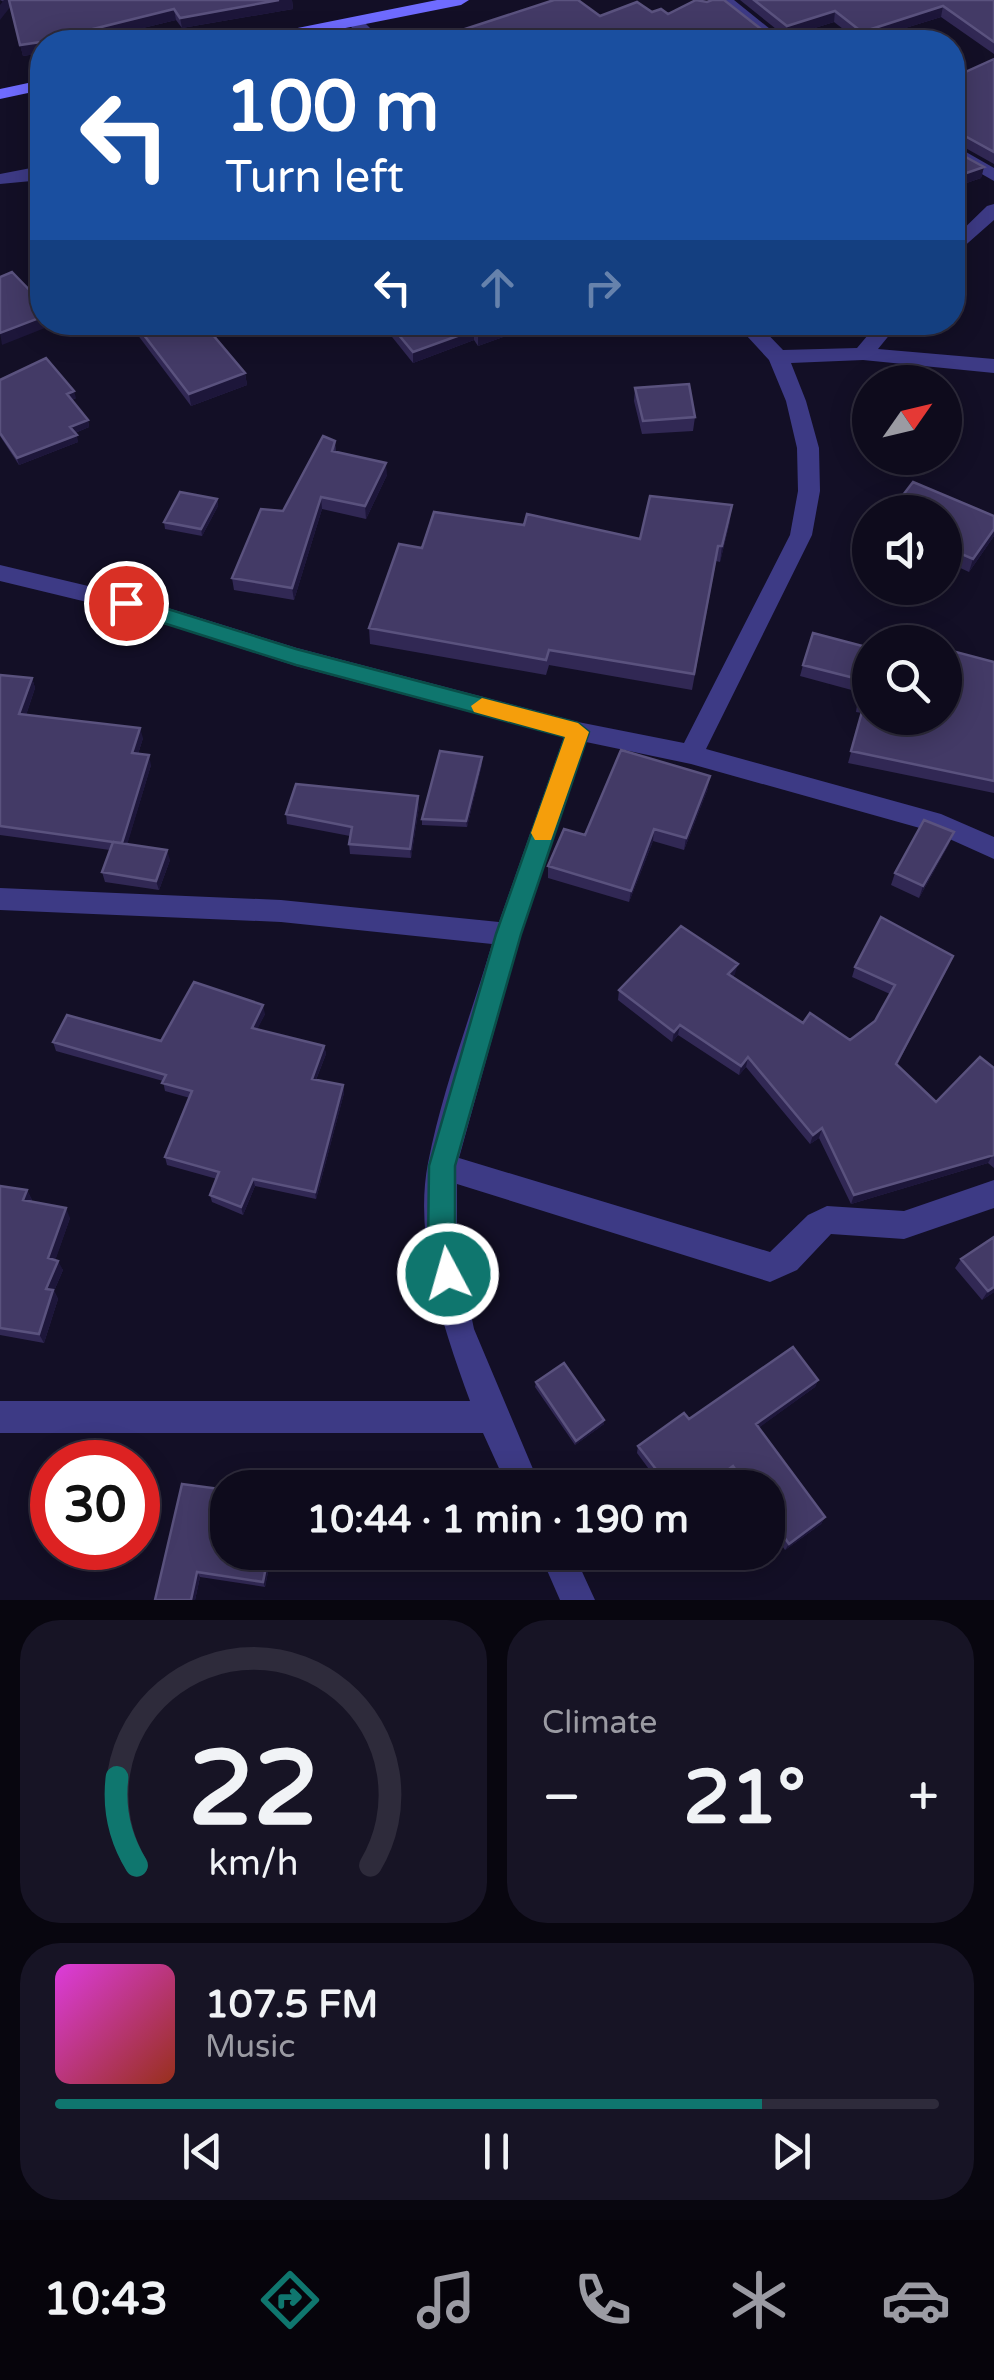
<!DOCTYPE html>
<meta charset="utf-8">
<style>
:root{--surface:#0e0b1c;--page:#171425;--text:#f1f3f6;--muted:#9b9ba3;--line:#2e2b3b;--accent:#0f766e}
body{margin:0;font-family:"Varela Round",sans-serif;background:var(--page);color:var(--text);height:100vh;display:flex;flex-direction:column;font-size:38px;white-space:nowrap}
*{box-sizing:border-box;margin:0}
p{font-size:32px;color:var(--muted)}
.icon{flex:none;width:55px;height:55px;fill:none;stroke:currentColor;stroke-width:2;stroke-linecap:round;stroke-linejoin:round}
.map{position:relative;height:1600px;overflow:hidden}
.sheet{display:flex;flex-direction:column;gap:20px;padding:20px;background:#08060f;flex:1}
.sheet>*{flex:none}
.banner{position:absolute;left:30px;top:30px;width:935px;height:305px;border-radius:40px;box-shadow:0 5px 25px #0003,0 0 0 2px var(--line);background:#1a4fa0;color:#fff;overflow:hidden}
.needle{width:65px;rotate:56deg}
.controls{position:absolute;left:852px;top:365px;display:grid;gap:20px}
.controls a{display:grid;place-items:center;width:110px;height:110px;border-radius:50%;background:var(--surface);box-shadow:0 5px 25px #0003,0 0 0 2px var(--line);font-size:50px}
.speed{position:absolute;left:30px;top:1440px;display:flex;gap:20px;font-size:50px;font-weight:700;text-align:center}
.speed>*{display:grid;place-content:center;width:130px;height:130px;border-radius:50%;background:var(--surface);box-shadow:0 5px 25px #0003,0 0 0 2px var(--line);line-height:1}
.speed .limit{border:15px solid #d22;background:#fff;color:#111}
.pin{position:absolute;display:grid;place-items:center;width:85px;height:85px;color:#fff;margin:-42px;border:5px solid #fff;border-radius:50%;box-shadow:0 2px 10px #0007}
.me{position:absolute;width:110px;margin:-55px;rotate:354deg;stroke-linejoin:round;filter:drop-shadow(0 0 8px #0008)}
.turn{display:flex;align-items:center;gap:35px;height:210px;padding:0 30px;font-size:45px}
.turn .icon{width:130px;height:130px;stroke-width:2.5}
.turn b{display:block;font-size:70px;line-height:85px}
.lanes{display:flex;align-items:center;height:95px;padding:0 30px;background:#0003;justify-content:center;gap:50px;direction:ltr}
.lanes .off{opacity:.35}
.big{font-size:75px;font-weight:700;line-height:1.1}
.sheet .card{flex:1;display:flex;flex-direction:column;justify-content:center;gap:15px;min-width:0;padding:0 35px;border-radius:40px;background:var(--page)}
.sheet .dial{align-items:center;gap:0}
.dial svg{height:260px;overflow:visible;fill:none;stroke:var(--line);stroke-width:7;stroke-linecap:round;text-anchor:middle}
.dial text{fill:var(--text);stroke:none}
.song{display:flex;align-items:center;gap:30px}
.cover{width:120px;height:120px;border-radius:15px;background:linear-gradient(135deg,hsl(300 70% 55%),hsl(10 70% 35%))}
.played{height:10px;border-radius:5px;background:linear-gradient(90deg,var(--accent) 80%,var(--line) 80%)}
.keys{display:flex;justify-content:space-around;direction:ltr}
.heat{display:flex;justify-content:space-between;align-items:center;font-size:55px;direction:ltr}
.sheet .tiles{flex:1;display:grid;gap:20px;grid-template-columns:1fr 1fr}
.card:last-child{grid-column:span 2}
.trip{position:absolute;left:210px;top:1470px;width:575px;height:100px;border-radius:40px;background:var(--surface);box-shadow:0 5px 25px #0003,0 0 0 2px var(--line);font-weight:700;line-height:100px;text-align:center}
.menu{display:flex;height:160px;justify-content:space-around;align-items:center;background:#06040b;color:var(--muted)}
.menu .icon{width:70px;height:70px}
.menu .active{color:var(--accent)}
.menu b{font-size:45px;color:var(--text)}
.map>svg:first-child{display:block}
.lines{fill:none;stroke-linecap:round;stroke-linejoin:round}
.street{fill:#3d3a85;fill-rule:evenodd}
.secondary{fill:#6f6bff;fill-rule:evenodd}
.wall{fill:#312854}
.shaded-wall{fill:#1d163a}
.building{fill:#433a66;stroke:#5a527e;stroke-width:2.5}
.route{fill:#0f766e;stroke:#0a4d48;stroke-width:2.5}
.slow{fill:#f59e0b}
</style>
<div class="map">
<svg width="994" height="1600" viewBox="0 0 994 1600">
<rect width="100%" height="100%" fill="#130f26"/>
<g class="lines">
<path class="street" d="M716,0H734L786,42H768Z
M349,19H361L384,42H367L349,25Z
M952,144L994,168V181L952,157Z
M31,168L42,170V180L0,184V174Z
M994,204V220L952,257V240L987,206Z
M734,322H756L783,350L857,348L879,322H900L878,349L994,359V373L863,360L791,363L806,401L819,448L820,491L812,535L706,749L941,814L994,837V859L934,832L691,764L586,742L521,934L459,1158L770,1252L808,1215L827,1206L904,1211L994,1180V1208L904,1239L831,1234L797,1270L770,1282L457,1184V1247L474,1329L541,1488H508L483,1433H0V1401H470C444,1330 413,1240 428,1163C442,1091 471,1015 492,944L281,922L0,910V888L281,900L499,922L564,737L296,666L124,611L0,581V565L126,595L297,648L578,722L684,743L790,535L798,491L797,448L786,401L769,360Z
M539,1552H573L595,1600H560Z"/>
<path class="secondary" d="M437,0H469L461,5L275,42H245L253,37Z
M42,80V90L0,99V89Z"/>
</g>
<path class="wall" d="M0,0H292L293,9L182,28L176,20L85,42H42V53L23,56L11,6Z
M740,0H994V54L941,17L860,42L834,22L786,37Z
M994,59V164L953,141V150L984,167L981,178L952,188V78Z
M128,322H202L245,373L247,385L191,406Z
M380,322H545L478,346L474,340L413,363Z
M0,380L76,398L72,400L88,420L89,427L75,433L78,442L19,465L0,436Z
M635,388L695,417L693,431L642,434L634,401Z
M335,441L336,452L387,475L366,519L322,509L294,600L234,590L232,578Z
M217,499L218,506L202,536L165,529L164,522Z
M945,512L994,516V536L969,572L945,561Z
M730,521L720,562L716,561L692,690L549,665L546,675L370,644L369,628L422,548L640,539Z
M870,648L994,662V793L848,763L862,713L856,712L859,692L800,676L803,665Z
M0,675L32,678L35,688L26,715L143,738L138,754L151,765L127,844L170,860L159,890L105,882L102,872L110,850L0,835Z
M482,764L467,827L422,825V819Z
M708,788L684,850L653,841L629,902L548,878V866L585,835Z
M419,806L411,858L350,854L349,844L350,836L287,824L286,814Z
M949,844L919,898L891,885L895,873Z
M953,956L897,1065L936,1102L994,1068V1168L988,1163L851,1204L819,1138L810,1144L746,1067L739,1075L678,1035L672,1042L618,1000L619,990L735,974L732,977L803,1023L850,1040L875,1021L890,994L852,977L855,967Z
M265,1014L257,1029L324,1046L326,1054L316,1080L343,1085L344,1093L316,1199L255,1186L243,1215L212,1202L210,1195L217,1179L167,1165L165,1157L190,1098L165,1091L163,1081L56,1051L53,1042L161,1041Z
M0,1186L27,1190L32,1200L31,1202L70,1218L55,1260L63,1270L54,1291L58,1299L44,1343L0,1335Z
M994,1237V1292L982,1300L955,1268L961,1259Z
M818,1380L815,1387L758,1428L825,1517L821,1524L785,1550L768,1525V1488H741L730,1473L710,1488H672L666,1479L660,1484L637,1453L638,1446L689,1419Z
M536,1382L604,1424L575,1445L535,1387Z
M228,1552H272L265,1587L200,1577L195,1600H155Z"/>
<path class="shaded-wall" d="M4,0H9L11,6L0,20V5Z
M279,0H292L293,9L182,28L180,18Z
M943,6L941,17L860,42L862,32Z
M174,9L176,20L85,42H42V53L23,56L20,45Z
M835,11L834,22L786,37L787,26Z
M766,33L764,42H743V40Z
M984,167L981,178L952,188V178Z
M42,317V322H55V324L2,345L0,333Z
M514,322H545L478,346V335Z
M474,330V340L413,363V352Z
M245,373L247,385L191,406L189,394Z
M74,391L76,398L69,401L67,394Z
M88,420L89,427L72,434L70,427Z
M77,435L78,442L19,465L17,458Z
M386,463L387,475L366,519L365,506Z
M321,497L322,509L294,600L292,588Z
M217,499L218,506L202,536L201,529Z
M732,505L730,521L720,562L722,546Z
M994,529V536L969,572L973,559Z
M32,678L35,688L23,724L19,714Z
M140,728L143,738L135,763L132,753Z
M149,755L151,765L125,852L122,843Z
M482,757V764L467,827L466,821Z
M710,776L708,788L684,850L686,838Z
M418,796L419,806L411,858L410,849Z
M654,829L653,841L629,902L631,891Z
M954,832L949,844L919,898L923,886Z
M167,850L170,860L159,890L156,881Z
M953,956L949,966L892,1074L896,1064Z
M738,964L735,974L726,984L728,974Z
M263,1005L265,1014L254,1036L252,1028Z
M680,1025L678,1035L672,1042L674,1032Z
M324,1046L326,1054L313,1087L312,1079Z
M748,1057L746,1067L739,1075L741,1066Z
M343,1085L344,1093L316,1199L315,1192Z
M822,1128L819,1138L810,1144L813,1135Z
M993,1154L988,1163L851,1204L854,1195Z
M253,1179L255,1186L243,1215L241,1207Z
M27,1190L32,1200L28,1210L23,1200Z
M66,1208L70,1218L53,1267L48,1258Z
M58,1261L63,1270L54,1291L58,1299L44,1343L39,1334L46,1289Z
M994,1287V1292L982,1300L988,1291Z
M818,1380L815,1387L753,1432L756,1424Z
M604,1420V1424L575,1445L576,1441Z
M733,1466L730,1473L710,1488H703Z
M825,1517L821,1524L785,1550L789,1544Z
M269,1552H272L265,1587L263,1582Z
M197,1572L200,1577L195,1600H191Z"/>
<path class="building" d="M9,0H279L180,18L174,9L81,32L82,36L20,45Z
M554,0H578L600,16L637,2L652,12L661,9L668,14L696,0L707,2L712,0H724L766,33L743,40L747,42H430L428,41Z
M754,0H994V42L943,6L862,32L835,11L787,26Z
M994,59V152L954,130L953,150L984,167L952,178V78Z
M12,272L42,303V317L0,333V277Z
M134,322H202L245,373L189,394Z
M388,322H514L478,335L474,330L413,352Z
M46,358L74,391L67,394L88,420L70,427L77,435L17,458L0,433V380Z
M689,384L695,417L643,421L635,388Z
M323,436L335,441L332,451L386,463L365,506L321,497L292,588L232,578L261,509L283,511Z
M913,482L994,516V529L973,559L945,547V512H890Z
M180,492L217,499L201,529L164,522Z
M650,496L732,505L722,546H718L694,674L549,650L546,660L369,628L399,544L422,548L434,512L524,525L527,514L640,539Z
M881,632L920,642H878Z
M813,633L870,648V718H945V649L994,662V781L851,751L865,701L859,700L862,680L803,665Z
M0,675L32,678L19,714L140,728L132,753L149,755L122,843L113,842L167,850L156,881L102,872L113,842L0,826Z
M621,750L710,776L686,838L654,829L631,891L548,866L564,829L585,835Z
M440,751L482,757L466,821L422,819Z
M296,784L418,796L410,849L349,844L352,827L286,814Z
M924,820L954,832L923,886L895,873Z
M881,917L953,956L896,1064L936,1102L980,1057L994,1068V1155L854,1195L822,1128L813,1135L748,1057L741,1066L680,1025L674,1032L619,990L681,926L738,964L728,974L803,1023L810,1013L850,1040L875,1021L895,985L855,967Z
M194,982L263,1005L252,1028L324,1046L312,1079L343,1085L315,1192L253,1179L241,1207L210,1195L219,1172L165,1157L192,1091L162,1083L166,1075L53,1042L67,1015L161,1041Z
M0,1186L27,1190L23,1200L66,1208L48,1258L58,1261L46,1289L53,1290L39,1334L0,1328Z
M994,1237V1287L988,1291L961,1259Z
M793,1347L818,1380L756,1424L825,1517L789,1544L768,1514V1488H748L733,1466L703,1488H679L668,1472L662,1477L638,1446L684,1413L689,1419Z
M564,1363L604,1420L576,1441L536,1382Z
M182,1484L228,1490V1552H269L263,1582L197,1572L191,1600H155Z"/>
<path class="route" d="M126,596L296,649L578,723L589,732L521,934L455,1166V1247L461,1274L457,1284L448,1288L438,1284L428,1247L429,1166L496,934L565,737L296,665L119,609L116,603L119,598Z"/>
<path class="slow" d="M482,698L578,723L589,732L551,840H535L531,833L565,737L474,712L471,706Z"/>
</svg>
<div class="controls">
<a><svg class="needle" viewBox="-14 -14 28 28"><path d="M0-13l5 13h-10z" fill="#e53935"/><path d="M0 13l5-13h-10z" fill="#9b9ba3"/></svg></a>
<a><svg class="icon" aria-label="sound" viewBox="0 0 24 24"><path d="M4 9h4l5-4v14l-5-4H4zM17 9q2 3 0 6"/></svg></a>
<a><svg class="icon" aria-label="search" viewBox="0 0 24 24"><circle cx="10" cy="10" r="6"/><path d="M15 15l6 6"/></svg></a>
</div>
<div class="speed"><div class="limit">30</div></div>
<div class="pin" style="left:126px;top:603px;background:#d93025"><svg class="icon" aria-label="arrive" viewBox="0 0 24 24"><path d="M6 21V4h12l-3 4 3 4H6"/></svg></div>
<svg class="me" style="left:448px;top:1274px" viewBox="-20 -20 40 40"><circle r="17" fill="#0f766e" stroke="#fff" stroke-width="3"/><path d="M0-11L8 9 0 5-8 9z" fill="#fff"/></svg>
<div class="trip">10:44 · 1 min · 190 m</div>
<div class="banner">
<div class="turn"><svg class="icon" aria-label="left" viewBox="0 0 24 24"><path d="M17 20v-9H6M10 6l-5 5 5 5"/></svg><div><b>100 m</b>Turn left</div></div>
<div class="lanes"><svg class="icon" aria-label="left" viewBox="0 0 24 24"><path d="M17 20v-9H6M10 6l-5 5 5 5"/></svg><svg class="icon off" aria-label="ahead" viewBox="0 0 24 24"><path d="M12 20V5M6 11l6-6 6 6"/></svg><svg class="icon off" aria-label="right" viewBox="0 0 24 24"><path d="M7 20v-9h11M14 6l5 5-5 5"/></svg></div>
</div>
</div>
<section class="sheet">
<div class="tiles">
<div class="card dial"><svg viewBox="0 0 100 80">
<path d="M14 69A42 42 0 1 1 86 69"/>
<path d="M14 69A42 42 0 0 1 8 42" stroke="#0f766e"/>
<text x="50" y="56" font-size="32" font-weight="700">22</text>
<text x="50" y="72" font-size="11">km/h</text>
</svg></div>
<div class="card"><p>Climate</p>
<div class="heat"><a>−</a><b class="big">21°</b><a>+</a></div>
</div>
<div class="card">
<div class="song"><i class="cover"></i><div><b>107.5 FM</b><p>Music</p></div></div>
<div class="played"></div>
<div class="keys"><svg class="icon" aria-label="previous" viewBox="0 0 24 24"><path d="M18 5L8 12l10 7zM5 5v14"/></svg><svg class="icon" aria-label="pause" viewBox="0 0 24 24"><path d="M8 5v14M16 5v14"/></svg><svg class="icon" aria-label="next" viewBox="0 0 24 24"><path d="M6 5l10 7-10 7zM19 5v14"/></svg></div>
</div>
</div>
</section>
<nav class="menu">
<b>10:43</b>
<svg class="icon active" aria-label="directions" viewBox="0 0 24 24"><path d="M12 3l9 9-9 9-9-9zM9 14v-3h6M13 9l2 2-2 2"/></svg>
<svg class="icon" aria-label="music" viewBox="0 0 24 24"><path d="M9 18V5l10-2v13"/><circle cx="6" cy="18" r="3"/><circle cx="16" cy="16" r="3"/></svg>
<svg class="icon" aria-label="phone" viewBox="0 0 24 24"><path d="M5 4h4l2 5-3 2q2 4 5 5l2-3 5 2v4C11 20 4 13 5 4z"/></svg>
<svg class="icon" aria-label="climate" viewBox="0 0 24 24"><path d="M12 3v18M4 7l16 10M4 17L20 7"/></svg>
<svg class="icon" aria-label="car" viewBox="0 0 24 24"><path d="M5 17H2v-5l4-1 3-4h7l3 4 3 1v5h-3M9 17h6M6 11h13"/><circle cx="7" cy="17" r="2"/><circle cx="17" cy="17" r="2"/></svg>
</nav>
